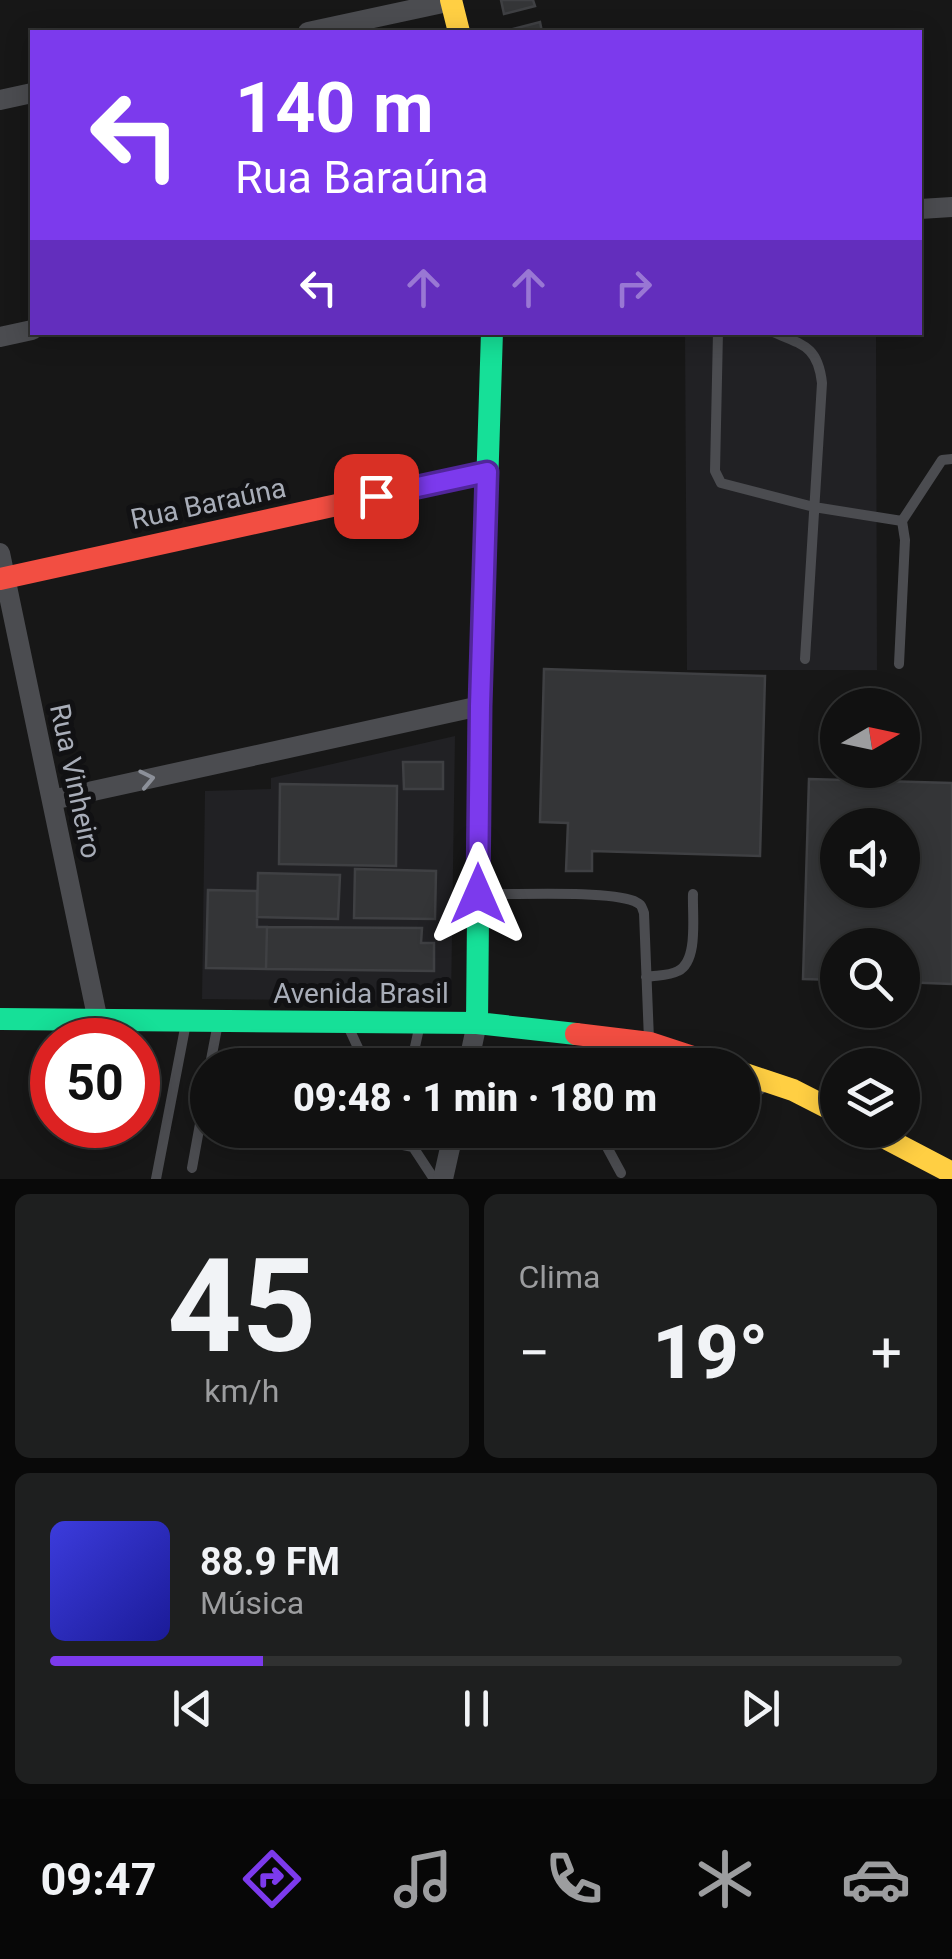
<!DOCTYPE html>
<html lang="pt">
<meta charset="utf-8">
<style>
:root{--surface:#111;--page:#1e1f1f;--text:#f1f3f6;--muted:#9c9d9f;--line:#303131;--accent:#7c3aed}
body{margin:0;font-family:Roboto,sans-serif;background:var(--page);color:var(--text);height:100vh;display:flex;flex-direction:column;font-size:38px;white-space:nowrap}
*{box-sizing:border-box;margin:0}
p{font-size:32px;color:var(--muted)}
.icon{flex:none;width:55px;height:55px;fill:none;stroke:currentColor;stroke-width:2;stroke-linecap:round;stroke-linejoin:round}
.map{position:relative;height:1179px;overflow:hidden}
.side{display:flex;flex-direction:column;gap:15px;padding:15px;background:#090909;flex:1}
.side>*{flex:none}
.banner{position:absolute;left:30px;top:30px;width:892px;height:305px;border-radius:0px;box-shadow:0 5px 25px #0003,0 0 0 2px var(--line);background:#7c3aed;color:#fff;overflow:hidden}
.needle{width:65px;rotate:81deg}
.buttons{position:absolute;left:820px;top:688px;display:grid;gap:20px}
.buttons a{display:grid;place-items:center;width:100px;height:100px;border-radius:50%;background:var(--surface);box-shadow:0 5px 25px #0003,0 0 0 2px var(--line);font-size:50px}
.speed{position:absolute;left:30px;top:1018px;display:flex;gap:20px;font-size:50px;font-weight:700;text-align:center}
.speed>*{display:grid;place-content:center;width:130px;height:130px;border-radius:50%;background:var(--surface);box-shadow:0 5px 25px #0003,0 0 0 2px var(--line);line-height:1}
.speed .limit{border:15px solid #d22;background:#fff;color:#111}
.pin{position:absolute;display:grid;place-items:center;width:85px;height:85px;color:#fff;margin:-42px;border-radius:20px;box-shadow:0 5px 15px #0006}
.me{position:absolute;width:110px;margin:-55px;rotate:0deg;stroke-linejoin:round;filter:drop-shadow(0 0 8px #0008)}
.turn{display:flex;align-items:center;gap:35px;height:210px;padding:0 40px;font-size:45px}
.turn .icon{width:130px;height:130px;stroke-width:2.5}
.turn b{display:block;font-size:70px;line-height:85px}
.lanes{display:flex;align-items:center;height:95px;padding:0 40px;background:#0003;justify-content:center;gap:50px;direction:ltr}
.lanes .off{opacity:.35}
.big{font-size:75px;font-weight:800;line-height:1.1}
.side .widget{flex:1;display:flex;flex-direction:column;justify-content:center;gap:15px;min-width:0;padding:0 35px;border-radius:15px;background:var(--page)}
.side .dial{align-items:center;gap:0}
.dial b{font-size:130px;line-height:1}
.song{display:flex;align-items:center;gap:30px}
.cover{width:120px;height:120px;border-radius:15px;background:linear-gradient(135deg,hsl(240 70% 55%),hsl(240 70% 35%))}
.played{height:10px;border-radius:5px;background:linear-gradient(90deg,var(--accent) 25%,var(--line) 25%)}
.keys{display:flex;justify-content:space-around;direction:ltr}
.heat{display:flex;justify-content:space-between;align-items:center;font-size:55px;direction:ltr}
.side .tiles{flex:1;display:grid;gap:15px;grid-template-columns:1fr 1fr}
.widget:last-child{grid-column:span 2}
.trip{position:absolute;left:190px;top:1048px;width:570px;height:100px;border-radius:50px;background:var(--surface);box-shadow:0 5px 25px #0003,0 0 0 2px var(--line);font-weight:800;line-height:100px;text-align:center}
.tab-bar{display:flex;height:160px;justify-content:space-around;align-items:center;background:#070707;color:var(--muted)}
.tab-bar .icon{width:70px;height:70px}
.tab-bar .selected{color:var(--accent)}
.tab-bar b{font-size:45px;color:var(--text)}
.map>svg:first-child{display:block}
.built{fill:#212124}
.building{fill:#343537;stroke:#3f4043;stroke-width:2.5;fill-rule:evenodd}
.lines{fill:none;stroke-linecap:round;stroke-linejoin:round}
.lane{stroke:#4b4c50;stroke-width:10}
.street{stroke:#4b4c50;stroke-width:20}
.fast{stroke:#16e098;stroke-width:22}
.slow{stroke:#ffcf43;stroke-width:22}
.jam{stroke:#f24e42;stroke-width:22}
.oneway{stroke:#8c9099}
.route-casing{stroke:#51269a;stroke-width:25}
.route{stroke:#7c3aed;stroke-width:18}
.labels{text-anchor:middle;stroke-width:10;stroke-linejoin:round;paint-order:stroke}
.street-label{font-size:28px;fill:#a8adb8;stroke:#111113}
</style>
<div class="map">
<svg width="952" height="1179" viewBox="0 0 952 1179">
<rect width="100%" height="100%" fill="#171717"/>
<path class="built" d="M685,333H876L877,670H687Z
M455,736L451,1001L202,999L205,791L271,789V778Z"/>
<path class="building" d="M501,0H533L535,6L504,14Z
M540,22L542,32H509V30Z
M544,669L765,676L760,856L592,851V871H566L568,823L540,822Z
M403,762H443V789H404Z
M809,779L952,783V984L902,982V945H838V980L803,979ZM838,825H902V890H838Z
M280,784L397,786L396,866L279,864Z
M355,869L436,871L435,919L354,918Z
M258,873L340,875L338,919L257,917Z
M208,890L257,891V927H267L266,969L206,968Z
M267,927L422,928L421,943H434V971L266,969Z"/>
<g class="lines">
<path class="lane" d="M718,332L715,471L721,483L814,507L902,521L905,540L899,664
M773,332C804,345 818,347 822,383L805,659
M902,521L942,460L952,459
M480,894C515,895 605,890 634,901C642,905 641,905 644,913L649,1040
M646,977C657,975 669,976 678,971C699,961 692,914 693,894
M347,1024L366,1065
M365,1064L387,1065
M210,1065L218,1023
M411,1065L420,1024
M742,1103L765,1086
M360,1130L368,1138L413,1147L434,1179
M602,1130L601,1136L621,1173
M413,1147L417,1130
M192,1168L208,1080
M156,1179L186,1023"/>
<path class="street" d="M308,32L452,1
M0,100L32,93
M920,209L952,207
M0,337L32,330
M0,553L98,1021
M52,800L480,706
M468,1065L477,1023
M443,1179L454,1130"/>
<path class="fast" d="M0,1019L477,1023L576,1034
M477,1023L480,706L492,332"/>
<path class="slow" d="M451,0L459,32
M742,1073L793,1090L838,1113
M870,1130L952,1173"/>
<path class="jam" d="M0,579L487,472
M576,1034L650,1043L717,1065"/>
</g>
<defs><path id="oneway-chevron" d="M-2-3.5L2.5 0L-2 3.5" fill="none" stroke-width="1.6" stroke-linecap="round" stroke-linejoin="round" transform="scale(2.5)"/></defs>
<use class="oneway" href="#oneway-chevron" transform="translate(147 779) rotate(-12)"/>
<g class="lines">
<defs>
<path id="route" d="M376,496L487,472L480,706L478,894"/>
</defs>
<use href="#route" class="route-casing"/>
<use href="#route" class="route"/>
</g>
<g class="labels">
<g class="street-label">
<text transform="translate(208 503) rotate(-12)" y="10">Rua Baraúna</text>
<text transform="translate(76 781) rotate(78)" y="10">Rua Vinheiro</text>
<text x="361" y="1003">Avenida Brasil</text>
</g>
</g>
</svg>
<div class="buttons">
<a><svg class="needle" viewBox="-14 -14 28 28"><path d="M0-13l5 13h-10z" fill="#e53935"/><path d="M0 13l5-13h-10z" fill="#9c9d9f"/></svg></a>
<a><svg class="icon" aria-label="sound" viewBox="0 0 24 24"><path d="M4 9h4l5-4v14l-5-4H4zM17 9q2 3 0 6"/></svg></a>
<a><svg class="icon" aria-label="search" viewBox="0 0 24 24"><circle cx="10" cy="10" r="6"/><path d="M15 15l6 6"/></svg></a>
<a><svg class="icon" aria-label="layers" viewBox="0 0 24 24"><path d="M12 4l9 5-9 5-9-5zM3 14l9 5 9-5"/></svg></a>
</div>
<div class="speed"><div class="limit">50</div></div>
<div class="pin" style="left:376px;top:496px;background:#d93025"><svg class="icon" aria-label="arrive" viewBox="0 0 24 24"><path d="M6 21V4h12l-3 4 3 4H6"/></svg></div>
<svg class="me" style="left:478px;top:894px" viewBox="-20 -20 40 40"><path d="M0-17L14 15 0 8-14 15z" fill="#7c3aed" stroke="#fff" stroke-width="4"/></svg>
<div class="trip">09:48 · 1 min · 180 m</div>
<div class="banner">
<div class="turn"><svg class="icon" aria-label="left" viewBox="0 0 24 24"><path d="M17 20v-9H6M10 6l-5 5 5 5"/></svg><div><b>140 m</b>Rua Baraúna</div></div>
<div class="lanes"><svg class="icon" aria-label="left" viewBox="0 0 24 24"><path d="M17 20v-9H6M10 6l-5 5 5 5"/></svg><svg class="icon off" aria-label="ahead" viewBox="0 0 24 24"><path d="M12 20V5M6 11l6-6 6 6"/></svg><svg class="icon off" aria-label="ahead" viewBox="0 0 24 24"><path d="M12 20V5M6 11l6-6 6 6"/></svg><svg class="icon off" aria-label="right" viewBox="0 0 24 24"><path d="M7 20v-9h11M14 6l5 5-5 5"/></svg></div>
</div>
</div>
<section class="side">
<div class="tiles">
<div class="widget dial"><b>45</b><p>km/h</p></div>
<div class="widget"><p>Clima</p>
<div class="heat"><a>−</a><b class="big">19°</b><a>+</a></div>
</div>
<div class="widget">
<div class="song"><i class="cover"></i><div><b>88.9 FM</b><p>Música</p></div></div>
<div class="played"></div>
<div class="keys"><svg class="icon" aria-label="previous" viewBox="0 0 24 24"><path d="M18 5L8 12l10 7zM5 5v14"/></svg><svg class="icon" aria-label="pause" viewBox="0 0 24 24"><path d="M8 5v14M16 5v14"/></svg><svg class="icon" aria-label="next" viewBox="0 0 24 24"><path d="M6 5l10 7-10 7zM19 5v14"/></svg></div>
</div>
</div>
</section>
<nav class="tab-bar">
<b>09:47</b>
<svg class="icon selected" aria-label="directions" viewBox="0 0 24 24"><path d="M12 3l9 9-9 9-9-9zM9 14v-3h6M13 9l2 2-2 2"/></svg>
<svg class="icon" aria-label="music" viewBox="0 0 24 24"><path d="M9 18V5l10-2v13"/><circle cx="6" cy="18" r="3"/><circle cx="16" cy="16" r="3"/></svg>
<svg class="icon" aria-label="phone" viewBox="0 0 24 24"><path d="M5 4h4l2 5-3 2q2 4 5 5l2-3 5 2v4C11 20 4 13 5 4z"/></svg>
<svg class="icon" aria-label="climate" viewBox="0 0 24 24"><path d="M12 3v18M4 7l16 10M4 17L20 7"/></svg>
<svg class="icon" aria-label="car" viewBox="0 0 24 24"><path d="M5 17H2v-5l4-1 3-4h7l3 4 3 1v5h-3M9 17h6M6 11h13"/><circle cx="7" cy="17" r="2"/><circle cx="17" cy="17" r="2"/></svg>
</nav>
